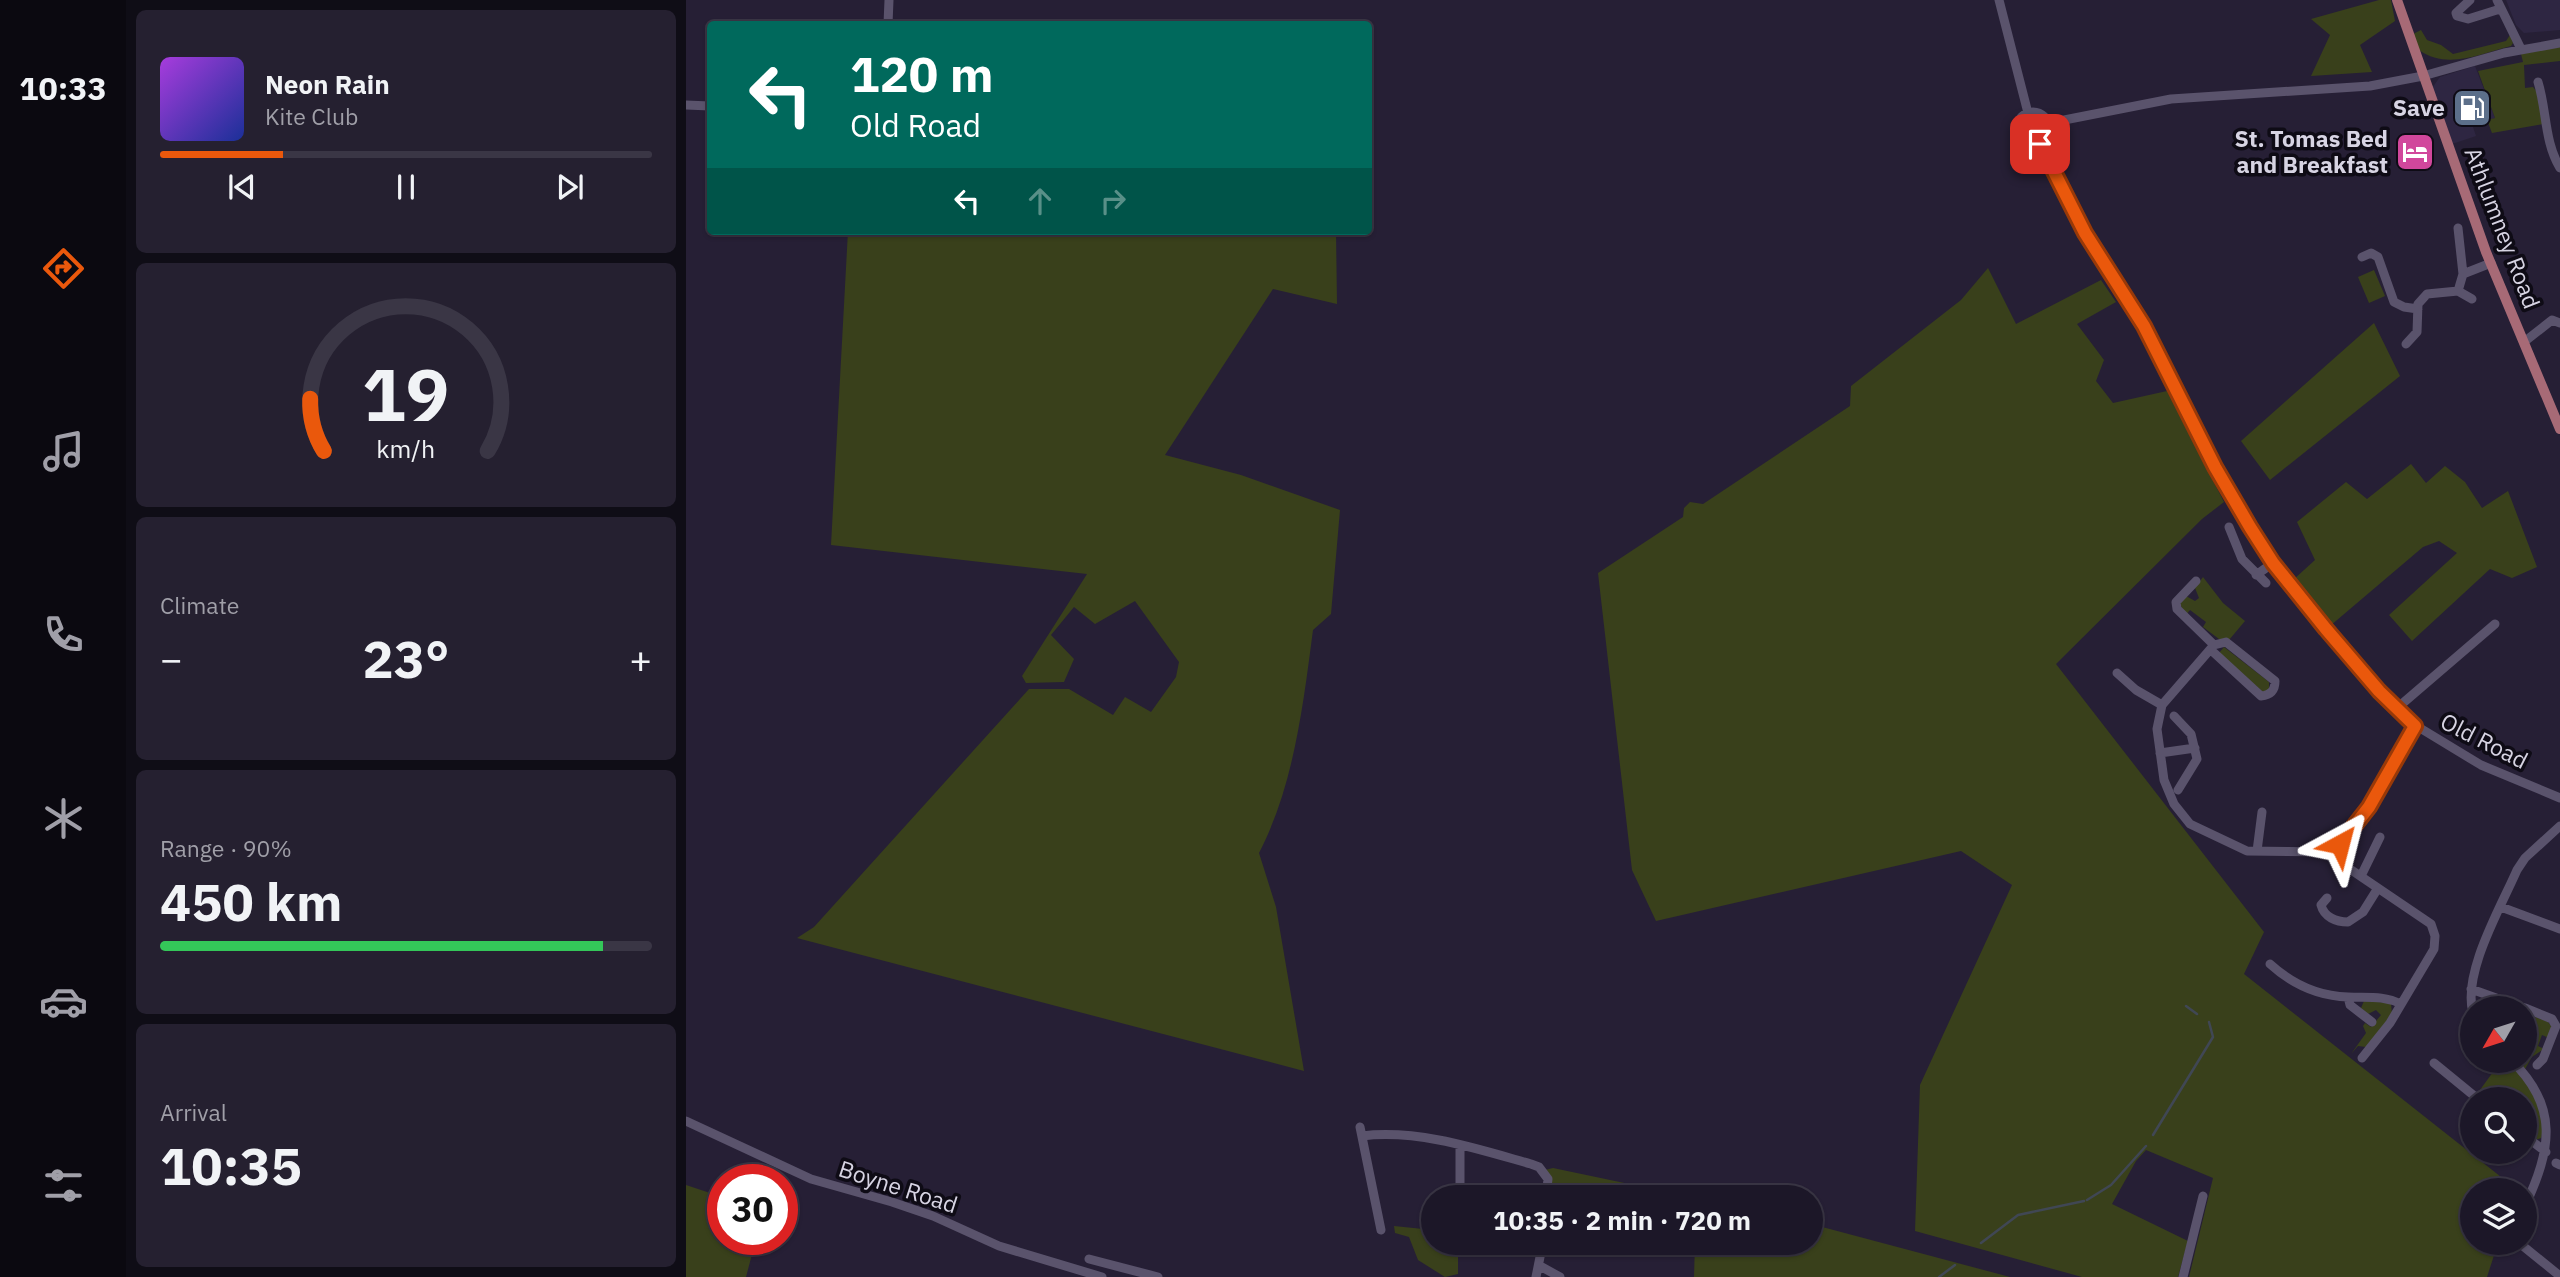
<!DOCTYPE html>
<meta charset="utf-8">
<style>
:root{--surface:#1c1728;--page:#252030;--text:#f1f3f6;--muted:#a09fa8;--line:#3a3645;--accent:#ea580c}
body{margin:0;font-family:"IBM Plex Sans",sans-serif;background:var(--page);color:var(--text);height:100vh;display:flex;flex-direction:column;font-size:26px;white-space:nowrap}
*{box-sizing:border-box;margin:0}
p{font-size:23px;color:var(--muted)}
.icon{flex:none;width:38px;height:38px;fill:none;stroke:currentColor;stroke-width:2;stroke-linecap:round;stroke-linejoin:round}
.map{position:relative;flex:1;overflow:hidden}
.side{display:flex;flex-direction:column;gap:10px;padding:10px;background:#0f0d16;width:560px}
.side>*{flex:none}
.banner{position:absolute;left:21px;top:21px;width:665px;height:214px;border-radius:7px;box-shadow:0 2px 5px #0004,0 0 0 2px var(--line);background:#00695c;color:#fff;overflow:hidden}
.needle{width:46px;rotate:231deg}
.fabs{position:absolute;left:1774px;top:996px;display:grid;gap:14px}
.fabs a{display:grid;place-items:center;width:77px;height:77px;border-radius:50%;background:var(--surface);box-shadow:0 2px 5px #0004,0 0 0 2px var(--line);font-size:35px}
.speed{position:absolute;left:21px;top:1164px;display:flex;gap:14px;font-size:35px;font-weight:700;text-align:center}
.speed>*{display:grid;place-content:center;width:91px;height:91px;border-radius:50%;background:var(--surface);box-shadow:0 2px 5px #0004,0 0 0 2px var(--line);line-height:1}
.speed .limit{border:10px solid #d22;background:#fff;color:#111}
.pin{position:absolute;display:grid;place-items:center;width:60px;height:60px;color:#fff;margin:-30px;border-radius:14px;box-shadow:0 4px 10px #0006}
.me{position:absolute;width:77px;margin:-38px;rotate:38deg;stroke-linejoin:round;filter:drop-shadow(0 0 5px #0008)}
.turn{display:flex;align-items:center;gap:24px;height:147px;padding:0 28px;font-size:32px}
.turn .icon{width:91px;height:91px;stroke-width:2.5}
.turn b{display:block;font-size:49px;line-height:60px}
.lanes{display:flex;align-items:center;height:66px;padding:0 28px;background:#0003;justify-content:center;gap:35px;direction:ltr}
.lanes .off{opacity:.35}
.big{font-size:52px;font-weight:700;line-height:1.1}
.side .tile{flex:1;display:flex;flex-direction:column;justify-content:center;gap:10px;min-width:0;padding:0 24px;border-radius:10px;background:var(--page)}
.side .dial{align-items:center;gap:0}
.dial svg{height:182px;overflow:visible;fill:none;stroke:var(--line);stroke-width:7;stroke-linecap:round;text-anchor:middle}
.dial text{fill:var(--text);stroke:none}
.song{display:flex;align-items:center;gap:21px}
.cover{width:84px;height:84px;border-radius:10px;background:linear-gradient(135deg,hsl(280 70% 55%),hsl(230 70% 35%))}
.played{height:7px;border-radius:4px;background:linear-gradient(90deg,var(--accent) 25%,var(--line) 25%)}
.keys{display:flex;justify-content:space-around;direction:ltr}
.heat{display:flex;justify-content:space-between;align-items:center;font-size:38px;direction:ltr}
.charge{height:10px;border-radius:5px;background:linear-gradient(90deg,#34c759 90%,var(--line) 0)}
.trip{position:absolute;left:735px;top:1185px;width:402px;height:70px;border-radius:35px;background:var(--surface);box-shadow:0 2px 5px #0004,0 0 0 2px var(--line);font-weight:700;line-height:70px;text-align:center}
main{display:flex;flex:1;min-height:0}
.menu{display:flex;flex-direction:column;width:126px;justify-content:space-around;align-items:center;background:#0b0910;color:var(--muted)}
.menu .icon{width:49px;height:49px}
.menu .selected{color:var(--accent)}
.menu b{font-size:32px;color:var(--text)}
.map>svg:first-child{display:block}
.built{fill:#2e2642}
.green{fill:#39401b}
.lines{fill:none;stroke-linecap:round;stroke-linejoin:round}
.stream{stroke:#404754;stroke-width:2.5}
.minor{stroke:#5a536c;stroke-width:9}
.major{stroke:#a76a76;stroke-width:10}
.route-casing{stroke:#983908;stroke-width:18}
.route{stroke:#ea580c;stroke-width:12}
.labels{text-anchor:middle;stroke-width:7;stroke-linejoin:round;paint-order:stroke}
.poi-label{font-size:23px;font-weight:bold;fill:#d7d4e3;stroke:#0e0b15;text-anchor:end}
.street-label{font-size:23px;fill:#d7d4e3;stroke:#0e0b15}
</style>
<main>
<nav class="menu">
<b>10:33</b>
<svg class="icon selected" aria-label="directions" viewBox="0 0 24 24"><path d="M12 3l9 9-9 9-9-9zM9 14v-3h6M13 9l2 2-2 2"/></svg>
<svg class="icon" aria-label="music" viewBox="0 0 24 24"><path d="M9 18V5l10-2v13"/><circle cx="6" cy="18" r="3"/><circle cx="16" cy="16" r="3"/></svg>
<svg class="icon" aria-label="phone" viewBox="0 0 24 24"><path d="M5 4h4l2 5-3 2q2 4 5 5l2-3 5 2v4C11 20 4 13 5 4z"/></svg>
<svg class="icon" aria-label="climate" viewBox="0 0 24 24"><path d="M12 3v18M4 7l16 10M4 17L20 7"/></svg>
<svg class="icon" aria-label="car" viewBox="0 0 24 24"><path d="M5 17H2v-5l4-1 3-4h7l3 4 3 1v5h-3M9 17h6M6 11h13"/><circle cx="7" cy="17" r="2"/><circle cx="17" cy="17" r="2"/></svg>
<svg class="icon" aria-label="filters" viewBox="0 0 24 24"><path d="M4 7h16M4 17h16"/><circle cx="9" cy="7" r="2"/><circle cx="15" cy="17" r="2"/></svg>
</nav>
<section class="side">
<div class="tile">
<div class="song"><i class="cover"></i><div><b>Neon Rain</b><p>Kite Club</p></div></div>
<div class="played"></div>
<div class="keys"><svg class="icon" aria-label="previous" viewBox="0 0 24 24"><path d="M18 5L8 12l10 7zM5 5v14"/></svg><svg class="icon" aria-label="pause" viewBox="0 0 24 24"><path d="M8 5v14M16 5v14"/></svg><svg class="icon" aria-label="next" viewBox="0 0 24 24"><path d="M6 5l10 7-10 7zM19 5v14"/></svg></div>
</div>
<div class="tile dial"><svg viewBox="0 0 100 80">
<path d="M14 69A42 42 0 1 1 86 69"/>
<path d="M14 69A42 42 0 0 1 8 46" stroke="#ea580c"/>
<text x="50" y="56" font-size="32" font-weight="700">19</text>
<text x="50" y="72" font-size="11">km/h</text>
</svg></div>
<div class="tile"><p>Climate</p>
<div class="heat"><a>−</a><b class="big">23°</b><a>+</a></div>
</div>
<div class="tile"><p>Range · 90%</p><b class="big">450 km</b><div class="charge"></div></div>
<div class="tile"><p>Arrival</p><b class="big">10:35</b></div>
</section>
<div class="map">
<svg width="1874" height="1277" viewBox="0 0 1874 1277">
<rect width="100%" height="100%" fill="#261f35"/>
<path class="built" d="M1820,0H1874V30L1838,33L1830,25Z
M1789,66L1809,118L1787,127L1790,136L1766,144L1746,88L1754,77Z"/>
<path class="green" d="M1693,0H1705L1709,21L1674,45L1686,72L1625,76L1644,35L1625,19Z
M1735,30L1741,40L1755,45L1767,54L1820,41L1824,35L1827,43L1825,46C1794,54 1761,70 1733,50L1727,34Z
M1874,47V61L1838,65L1839,88L1847,87L1851,92L1857,124L1806,133L1801,120L1809,118L1792,71L1837,62L1835,54Z
M162,231H650L651,304L587,289L479,455L555,475L654,510L645,614L627,630C617,706 608,785 573,853L590,907L618,1071L111,938L128,927L343,689H383L427,715L439,697L465,712L490,677L493,662L449,601L409,624L388,607L365,635L388,659L378,682L340,683L336,676L401,574L145,545Z
M1302,268L1330,324L1415,280L1430,302L1391,324L1418,360L1410,381L1427,403L1481,391L1538,502L1516,519L1370,664L1578,932L1558,974L1829,1188L1787,1190V1242L1812,1243L1801,1277H1503L1527,1178L1460,1150L1450,1161L1426,1204L1502,1241L1492,1277H1396L1229,1231L1234,1085L1326,885L1275,851L970,921L946,870L912,573L997,517L998,508L1004,502L1017,504L1164,406L1165,386L1275,300Z
M1688,270L1699,296L1683,303L1672,277Z
M1688,323L1714,376L1584,480L1555,441Z
M1725,464L1740,483L1759,466L1779,482L1796,508L1822,491L1851,567L1826,578L1804,569L1726,641L1703,615L1771,553L1753,541L1737,547L1644,626L1607,580L1629,560L1611,522L1660,482L1681,499Z
M1517,577L1537,603L1559,621L1543,640L1533,639L1517,627L1520,622L1504,610L1499,616L1493,601L1500,596L1509,601L1513,598L1509,588Z
M1538,647L1583,682V690L1578,693L1533,653Z
M1678,1001L1705,1003L1706,1014L1680,1047L1672,1046L1665,1054L1680,1033L1677,1026L1679,1023L1685,1027L1695,1015L1690,1010L1682,1014L1675,1008Z
M1839,1013L1862,1022L1866,1027L1863,1038L1856,1035L1852,1046L1858,1049L1846,1057L1839,1069L1829,1061L1839,1060Z
M1815,1061C1837,1065 1863,1118 1855,1138L1849,1140L1839,1133V1099H1797L1791,1094Z
M867,1168L967,1189L966,1197H909L863,1185L859,1170Z
M32,1177L37,1179V1239H70L60,1277H0V1185L24,1193Z
M1125,1224L1324,1277H1008L1009,1243L1125,1242Z
M708,1226L747,1230V1242L772,1243V1274L759,1277L732,1260L723,1237L709,1233Z"/>
<g class="lines">
<path class="stream" d="M1500,1006L1511,1014
M1467,1135L1527,1037L1523,1022
M1401,1200L1425,1185L1460,1146
M1295,1243L1332,1215L1398,1201
M1253,1277L1269,1265"/>
<path class="minor" d="M1313,0L1342,113
M1784,0L1770,13L1771,16L1782,19L1814,9
M1811,0L1835,49
M202,24L203,0
M1852,82C1861,111 1858,141 1874,168
M0,105L24,106
M1331 128a16 16 0 1 1 32 0a16 16 0 1 1-32 0Z
M1363,123L1485,99L1684,86L1737,76L1818,53L1874,43
M1354,143L1399,233L1459,326L1546,499L1613,596L1694,691L1729,725L1795,765L1874,798
M1772,228L1777,274
M1676,257L1685,253L1692,257L1708,302L1718,307L1732,309
M1772,291L1777,274L1805,263
M1838,342L1866,320L1874,323
M1720,344L1731,332L1732,304L1741,294L1772,291L1786,299
M1543,527L1556,559L1580,583
M1570,575L1587,563
M1510,581L1490,602L1491,609L1528,645L1476,705L1471,729L1478,780L1488,804L1504,824L1561,851L1651,852
M1525,650L1575,696C1585,695 1589,690 1589,681L1540,642L1528,645
M1431,673L1450,690L1476,705
M1710,709L1809,624
M1488,716L1505,734L1511,759L1492,790
M1474,753L1509,748
M1571,851L1576,812
M1675,876L1694,837
M1641,898L1635,905C1638,917 1650,922 1662,922L1677,912L1692,888
M1815,907L1874,929
M1584,964C1606,984 1631,996 1662,997C1681,998 1697,995 1715,1004
M1785,989L1838,1008
M1662,997L1664,1005L1686,1022
M1839,1008L1866,1019L1870,1026L1857,1059L1851,1065
M1787,1013C1776,973 1815,907 1831,870L1839,858L1874,826
M1676,1058L1704,1023L1748,949L1749,936L1745,924L1655,863L1651,852L1658,836L1683,807L1729,725
M1825,1060C1874,1107 1865,1150 1839,1206
M1748,1063L1792,1099
M0,1121L125,1179L206,1202L247,1216L313,1246L416,1277
M674,1127L695,1230
M676,1136C732,1129 792,1149 845,1164L853,1167L862,1179L860,1197
M1839,1136L1860,1152
M1870,1163L1874,1165
M861,1187L899,1197
M774,1197V1146
M1832,1242L1874,1276
M403,1259L472,1277
M854,1266L874,1277
M850,1277L857,1242
M1497,1277L1517,1196"/>
<path class="major" d="M1711,0L1800,252L1874,429"/>
</g>
<g class="lines">
<defs>
<path id="route" d="M1354,144L1399,233L1458,326L1529,467L1564,527L1587,563L1640,629L1693,691L1729,726L1683,807L1654,844"/>
</defs>
<use href="#route" class="route-casing"/>
<use href="#route" class="route"/>
</g>
<defs>
<symbol id="fuel-square" viewBox="-11 -11 22 22"><rect x="-9" y="-9" width="18" height="18" rx="4" fill="#5c6f8a" stroke="#0e0b15"/><path d="M-5.5-6h7V0h2V4h1.3V-2.5L3-4.5l.8-.8L6-3V5H2.5V1h-1V6h-7ZM-4.2-4.7v3.2H.2V-4.7Z" fill="#fff"/></symbol>
<symbol id="hotel-square" viewBox="-11 -11 22 22"><rect x="-9" y="-9" width="18" height="18" rx="4" fill="#d1479c" stroke="#0e0b15"/><path d="M-6-4.5h1.5V1H6V5H4.5V3h-9V5H-6ZM-4 0a1.8 1.8 0 1 1 3.6 0ZM.5 0V-2.5h3Q6-2.5 6 0Z" fill="#fff"/></symbol>
</defs>
<g fill-rule="evenodd">
<use href="#fuel-square" x="1764" y="86" width="44" height="44"/>
<use href="#hotel-square" x="1707" y="130" width="44" height="44"/>
</g>
<g class="labels">
<g class="poi-label">
<text x="1759" y="116">Save</text>
<text x="1702" y="147">St. Tomas Bed<tspan x="1702" dy="26">and Breakfast</tspan></text>
</g>
<g class="street-label">
<text transform="translate(1816 228) rotate(69)" y="8">Athlumney Road</text>
<text transform="translate(1798 741) rotate(27)" y="8">Old Road</text>
<text transform="translate(212 1187) rotate(18)" y="8">Boyne Road</text>
</g>
</g>
</svg>
<div class="fabs">
<a><svg class="needle" viewBox="-14 -14 28 28"><path d="M0-13l5 13h-10z" fill="#e53935"/><path d="M0 13l5-13h-10z" fill="#a09fa8"/></svg></a>
<a><svg class="icon" aria-label="search" viewBox="0 0 24 24"><circle cx="10" cy="10" r="6"/><path d="M15 15l6 6"/></svg></a>
<a><svg class="icon" aria-label="layers" viewBox="0 0 24 24"><path d="M12 4l9 5-9 5-9-5zM3 14l9 5 9-5"/></svg></a>
</div>
<div class="speed"><div class="limit">30</div></div>
<div class="pin" style="left:1354px;top:144px;background:#d93025"><svg class="icon" aria-label="arrive" viewBox="0 0 24 24"><path d="M6 21V4h12l-3 4 3 4H6"/></svg></div>
<svg class="me" style="left:1654px;top:844px" viewBox="-20 -20 40 40"><path d="M0-17L14 15 0 8-14 15z" fill="#ea580c" stroke="#fff" stroke-width="4"/></svg>
<div class="trip">10:35 · 2 min · 720 m</div>
<div class="banner">
<div class="turn"><svg class="icon" aria-label="left" viewBox="0 0 24 24"><path d="M17 20v-9H6M10 6l-5 5 5 5"/></svg><div><b>120 m</b>Old Road</div></div>
<div class="lanes"><svg class="icon" aria-label="left" viewBox="0 0 24 24"><path d="M17 20v-9H6M10 6l-5 5 5 5"/></svg><svg class="icon off" aria-label="ahead" viewBox="0 0 24 24"><path d="M12 20V5M6 11l6-6 6 6"/></svg><svg class="icon off" aria-label="right" viewBox="0 0 24 24"><path d="M7 20v-9h11M14 6l5 5-5 5"/></svg></div>
</div>
</div>
</main>
